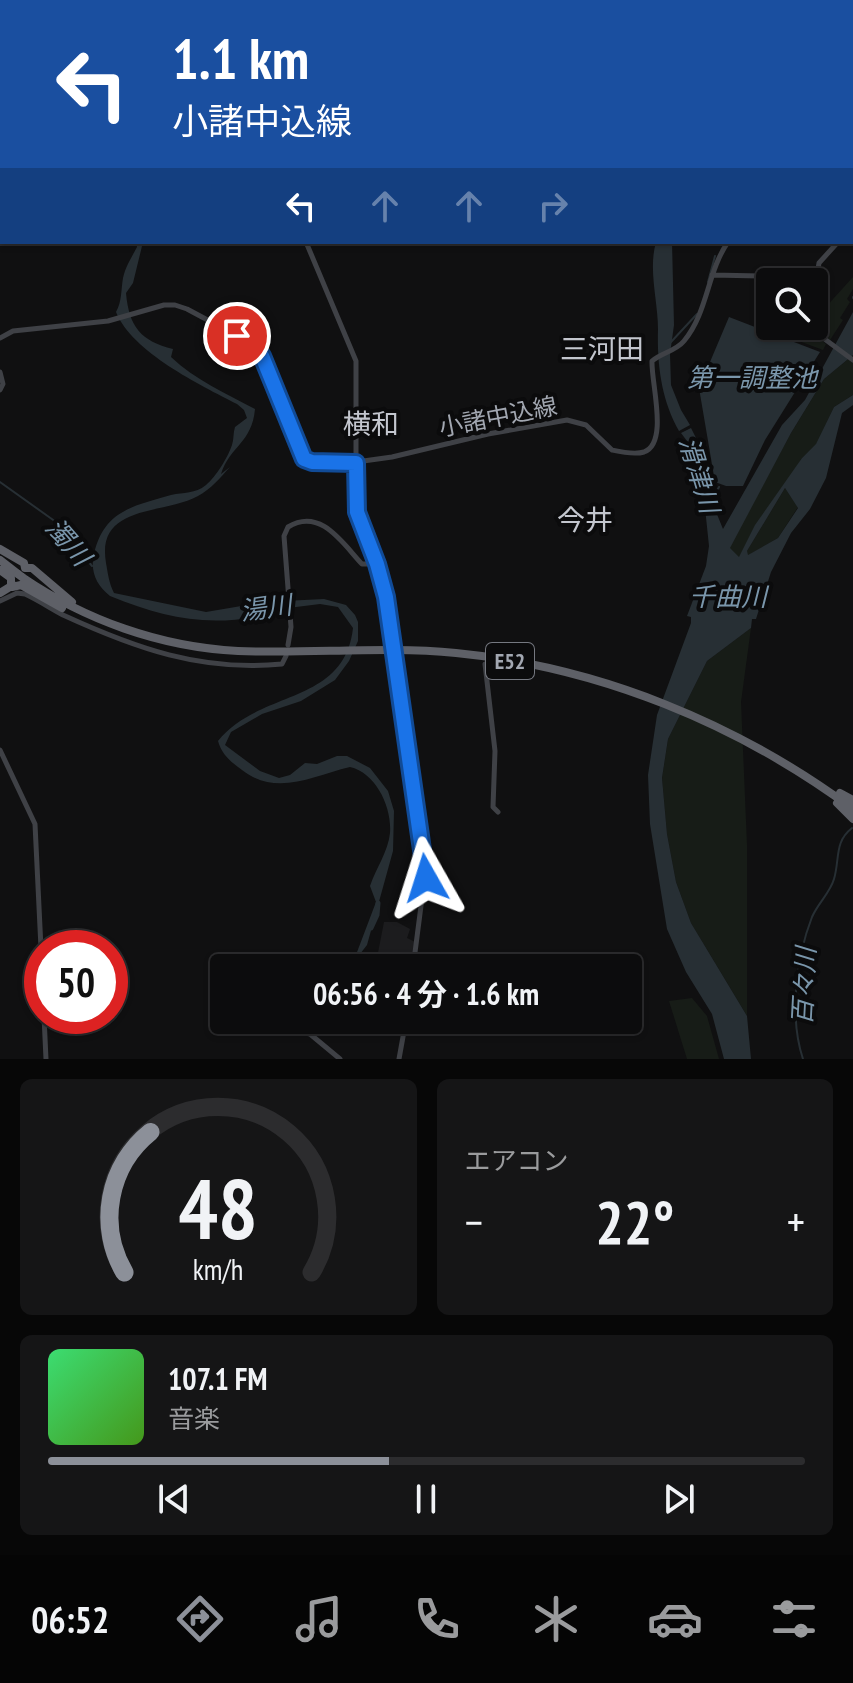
<!DOCTYPE html>
<html lang="ja">
<meta charset="utf-8">
<style>
:root{--surface:#0c0c0d;--page:#151516;--text:#f1f3f6;--muted:#9a9b9d;--line:#2c2c2e;--accent:#8c9099}
body{margin:0;font-family:"PT Sans Narrow","Noto Sans JP",sans-serif;background:var(--page);color:var(--text);height:100vh;display:flex;flex-direction:column;font-size:30px;white-space:nowrap}
*{box-sizing:border-box;margin:0}
p{font-size:26px;color:var(--muted)}
.icon{flex:none;width:44px;height:44px;fill:none;stroke:currentColor;stroke-width:2;stroke-linecap:round;stroke-linejoin:round}
.map{position:relative;height:1059px;overflow:hidden}
.details{display:flex;flex-direction:column;gap:20px;padding:20px;background:#070707;flex:1}
.details>*{flex:none}
.guide{position:absolute;left:0px;top:0px;width:854px;height:244px;box-shadow:0 2px 6px #0004,0 0 0 2px var(--line);background:#1a4fa0;color:#fff;overflow:hidden}
.controls{position:absolute;left:756px;top:268px;display:grid;gap:16px}
.controls a{display:grid;place-items:center;width:72px;height:72px;border-radius:8px;background:var(--surface);box-shadow:0 2px 6px #0004,0 0 0 2px var(--line);font-size:40px}
.speed{position:absolute;left:24px;top:930px;display:flex;gap:16px;font-size:40px;font-weight:700;text-align:center}
.speed>*{display:grid;place-content:center;width:104px;height:104px;border-radius:50%;background:var(--surface);box-shadow:0 2px 6px #0004,0 0 0 2px var(--line);line-height:1}
.speed .limit{border:12px solid #d22;background:#fff;color:#111}
.pin{position:absolute;display:grid;place-items:center;width:68px;height:68px;color:#fff;margin:-34px;border:4px solid #fff;border-radius:50%;box-shadow:0 2px 8px #0007}
.me{position:absolute;width:88px;margin:-44px;rotate:354deg;stroke-linejoin:round;filter:drop-shadow(0 0 6px #0008)}
.turn{display:flex;align-items:center;gap:28px;height:168px;padding:0 40px;font-size:36px}
.turn .icon{width:104px;height:104px;stroke-width:2.5}
.turn b{display:block;font-size:56px;line-height:68px}
.lanes{display:flex;align-items:center;height:76px;padding:0 40px;background:#0003;justify-content:center;gap:40px;direction:ltr}
.lanes .off{opacity:.35}
.big{font-size:60px;font-weight:700;line-height:1.1}
.details .card{flex:1;display:flex;flex-direction:column;justify-content:center;gap:12px;min-width:0;padding:0 28px;border-radius:12px;background:var(--page)}
.details .dial{align-items:center;gap:0}
.dial svg{height:208px;overflow:visible;fill:none;stroke:var(--line);stroke-width:7;stroke-linecap:round;text-anchor:middle}
.dial text{fill:var(--text);stroke:none}
.song{display:flex;align-items:center;gap:24px}
.cover{width:96px;height:96px;border-radius:12px;background:linear-gradient(135deg,hsl(140 70% 55%),hsl(100 70% 35%))}
.played{height:8px;border-radius:4px;background:linear-gradient(90deg,var(--accent) 45%,var(--line) 45%)}
.keys{display:flex;justify-content:space-around;direction:ltr}
.heat{display:flex;justify-content:space-between;align-items:center;font-size:44px;direction:ltr}
.details .tiles{flex:1;display:grid;gap:20px;grid-template-columns:1fr 1fr}
.card:last-child{grid-column:span 2}
.trip{position:absolute;left:210px;top:954px;width:432px;height:80px;border-radius:8px;background:var(--surface);box-shadow:0 2px 6px #0004,0 0 0 2px var(--line);font-weight:700;line-height:80px;text-align:center}
.menu{display:flex;height:128px;justify-content:space-around;align-items:center;background:#050505;color:var(--muted)}
.menu .icon{width:56px;height:56px}
.menu .active{color:var(--accent)}
.menu b{font-size:36px;color:var(--text)}
.map>svg:first-child{display:block}
.built{fill:#1c1c1e}
.green{fill:#171c17}
.water{fill:#272f34;fill-rule:evenodd}
.lines{fill:none;stroke-linecap:round;stroke-linejoin:round}
.stream{stroke:#272f34;stroke-width:2}
.river{stroke:#272f34;stroke-width:5}
.secondary{stroke:#3f4146;stroke-width:5}
.highway{stroke:#5e6067;stroke-width:8}
.secondary-bridge{stroke:#3f4146;stroke-width:5}
.highway-bridge{stroke:#5e6067;stroke-width:8}
.route-casing{stroke:#114b97;stroke-width:20}
.route{stroke:#1a73e8;stroke-width:14}
.labels{text-anchor:middle;stroke-width:8;stroke-linejoin:round;paint-order:stroke}
.shield{fill:#0b0b0c;stroke:#757880;stroke-width:2}
.shield-label{font-size:22px;font-weight:bold;fill:#a2a7b1}
.street-label{font-size:24px;fill:#a2a7b1;stroke:#0b0b0c}
.water-label{font-size:26px;font-style:italic;fill:#7a96ab;stroke:#0b0b0c}
.quarter-label{font-size:28px;fill:#c3c6ce;stroke:#0b0b0c}
</style>
<div class="map">
<svg width="853" height="1059" viewBox="0 0 853 1059">
<rect width="100%" height="100%" fill="#101011"/>
<path class="built" d="M384,922H397L410,929L407,938L415,942L411,968H375Z"/>
<path class="green" d="M853,277V289L847,299L850,302L840,318L843,320L830,340L815,329L814,320Z
M767,309L770,310V326H805L826,344L823,350L761,327Z
M853,355V395L834,407L816,445L802,458L739,558L729,548L791,433L824,379Z
M785,488L798,507L778,538L747,556V551Z
M751,628L741,702L747,845V1016L691,923L676,882L667,834L662,778L668,739L707,661Z
M692,998L707,1016L719,1059H687L669,1001Z"/>
<path class="water" d="M136,242H143L133,283L126,293C129,327 141,341 173,349L171,357C195,380 227,394 255,409C252,443 230,446 221,474L230,467C220,478 211,489 198,496C163,515 96,504 106,563C108,574 109,583 114,593L206,612L264,602L324,599L346,605L355,615L358,622V641L349,661L335,680L301,701L262,714L231,732L225,745L260,771L279,778L290,775L305,763L317,764L337,756H347L370,768L388,791L394,811L393,851L367,945L360,954L356,968H351L376,902L370,886C376,868 388,852 390,833C392,807 376,773 350,767C312,776 277,797 242,770C231,762 222,755 218,741C259,689 344,706 353,628L338,607L320,604L280,609L276,616L265,619L261,616C203,627 163,617 110,596C96,585 90,571 94,554C104,510 134,506 171,495C184,492 195,494 206,485C216,477 228,457 232,445C234,439 233,433 235,427L247,418L244,410L237,404C200,385 132,352 116,312C122,302 121,289 123,278C126,265 132,257 137,247Z
M656,242H672L674,325L670,354L671,385L681,410L690,425L679,431C661,399 657,364 658,329C658,301 648,270 656,242Z
M853,312V355L824,379L791,433L730,548L739,557L755,525L802,458L816,444L834,407L853,395V405L842,413L826,478L810,509L791,533L771,572L756,619H752L751,628L707,661L668,739L662,778L667,834L676,882L691,923L747,1016L751,1059H724L712,1014L686,972L667,929L650,824L648,775L657,715L691,623V617L687,616L706,566L709,546L702,479L693,449L681,433L691,428L700,446L714,507L723,529L782,425L805,400ZM785,488L798,508L778,538L748,555L747,551Z
M729,317L820,352L765,440L743,486H726L715,482L699,388Z"/>
<g class="lines">
<path class="stream" d="M762,0V2
M708,282L715,256
M853,298V297
M671,342L697,314
M0,482L56,522L92,566
M712,500L719,487
M803,1059C789,1017 796,958 812,917C818,903 830,893 834,879C840,859 834,842 852,828"/>
<path class="river" d="M675,0V2
M371,928L377,915L378,903"/>
<path class="secondary" d="M272,0V2
M833,2V0
M852,33L853,32
M852,226L853,225
M306,242L356,361V507L380,572L392,640
M712,275L761,276L774,282
M814,292L819,263L838,242
M807,326L853,360
M0,338L13,331L108,321L164,305H175L187,309L245,340L261,352L299,451L309,462L349,463L392,457L488,434L567,420L586,425L612,450C621,452 634,455 644,452C669,443 651,383 652,361C661,353 676,351 684,341C708,312 707,272 728,242
M0,372L3,384L0,390
M0,601L17,593L25,594C38,600 50,608 63,615C135,648 201,672 282,664L286,656
M288,645L291,627L284,536L288,527C321,507 343,544 362,564H377
M393,654L404,741L426,867L413,968
M485,664L495,751L493,807L498,812
M0,750L35,824L42,969
M44,1016L46,1059
M260,1024L310,1034L340,1059
M399,1059L406,1020"/>
<path class="highway" d="M0,549L24,563L25,568H32L72,602
M0,560L18,574
M0,570L11,578V586
M22,577C85,620 160,647 238,651C311,654 383,646 456,653C600,667 738,724 853,809
M12,587L21,585L62,608
M0,593L13,585
M840,793L853,800
M837,803L853,819"/>
<path class="secondary-bridge" d="M392,640L393,654"/>
<path class="highway-bridge" d="M18,574L22,577"/>
</g>
<g class="lines">
<defs>
<path id="route" d="M237,336L254,346L262,356L304,459L312,462L356,463L357,512L377,564L386,597L426,878"/>
</defs>
<use href="#route" class="route-casing"/>
<use href="#route" class="route"/>
</g>
<g class="labels">
<rect class="shield" x="486" y="643" width="48" height="36" rx="6"/>
<g class="shield-label">
<text x="510" y="669">E52</text>
</g>
<g class="street-label">
<text transform="translate(498 417) rotate(-11)" y="8">小諸中込線</text>
</g>
<g class="water-label">
<text x="752" y="387">第一調整池</text>
<text transform="translate(699 475) rotate(73)" y="9">滑津川</text>
<text transform="translate(68 542) rotate(49)" y="9">濁川</text>
<text x="728" y="606">千曲川</text>
<text transform="translate(266 608) rotate(-8)" y="9">湯川</text>
<text transform="translate(804 986) rotate(-87)" y="9">百々川</text>
</g>
<g class="quarter-label">
<text x="602" y="359">三河田</text>
<text x="371" y="434">横和</text>
<text x="585" y="530">今井</text>
</g>
</g>
</svg>
<div class="controls">
<a><svg class="icon" aria-label="search" viewBox="0 0 24 24"><circle cx="10" cy="10" r="6"/><path d="M15 15l6 6"/></svg></a>
</div>
<div class="speed"><div class="limit">50</div></div>
<div class="pin" style="left:237px;top:336px;background:#d93025"><svg class="icon" aria-label="arrive" viewBox="0 0 24 24"><path d="M6 21V4h12l-3 4 3 4H6"/></svg></div>
<svg class="me" style="left:426px;top:878px" viewBox="-20 -20 40 40"><path d="M0-17L14 15 0 8-14 15z" fill="#1a73e8" stroke="#fff" stroke-width="4"/></svg>
<div class="trip">06:56 · 4 分 · 1.6 km</div>
<div class="guide">
<div class="turn"><svg class="icon" aria-label="left" viewBox="0 0 24 24"><path d="M17 20v-9H6M10 6l-5 5 5 5"/></svg><div><b>1.1 km</b>小諸中込線</div></div>
<div class="lanes"><svg class="icon" aria-label="left" viewBox="0 0 24 24"><path d="M17 20v-9H6M10 6l-5 5 5 5"/></svg><svg class="icon off" aria-label="ahead" viewBox="0 0 24 24"><path d="M12 20V5M6 11l6-6 6 6"/></svg><svg class="icon off" aria-label="ahead" viewBox="0 0 24 24"><path d="M12 20V5M6 11l6-6 6 6"/></svg><svg class="icon off" aria-label="right" viewBox="0 0 24 24"><path d="M7 20v-9h11M14 6l5 5-5 5"/></svg></div>
</div>
</div>
<section class="details">
<div class="tiles">
<div class="card dial"><svg viewBox="0 0 100 80">
<path d="M14 69A42 42 0 1 1 86 69"/>
<path d="M14 69A42 42 0 0 1 24 15" stroke="#8c9099"/>
<text x="50" y="56" font-size="32" font-weight="700">48</text>
<text x="50" y="72" font-size="11">km/h</text>
</svg></div>
<div class="card"><p>エアコン</p>
<div class="heat"><a>−</a><b class="big">22°</b><a>+</a></div>
</div>
<div class="card">
<div class="song"><i class="cover"></i><div><b>107.1 FM</b><p>音楽</p></div></div>
<div class="played"></div>
<div class="keys"><svg class="icon" aria-label="previous" viewBox="0 0 24 24"><path d="M18 5L8 12l10 7zM5 5v14"/></svg><svg class="icon" aria-label="pause" viewBox="0 0 24 24"><path d="M8 5v14M16 5v14"/></svg><svg class="icon" aria-label="next" viewBox="0 0 24 24"><path d="M6 5l10 7-10 7zM19 5v14"/></svg></div>
</div>
</div>
</section>
<nav class="menu">
<b>06:52</b>
<svg class="icon active" aria-label="directions" viewBox="0 0 24 24"><path d="M12 3l9 9-9 9-9-9zM9 14v-3h6M13 9l2 2-2 2"/></svg>
<svg class="icon" aria-label="music" viewBox="0 0 24 24"><path d="M9 18V5l10-2v13"/><circle cx="6" cy="18" r="3"/><circle cx="16" cy="16" r="3"/></svg>
<svg class="icon" aria-label="phone" viewBox="0 0 24 24"><path d="M5 4h4l2 5-3 2q2 4 5 5l2-3 5 2v4C11 20 4 13 5 4z"/></svg>
<svg class="icon" aria-label="climate" viewBox="0 0 24 24"><path d="M12 3v18M4 7l16 10M4 17L20 7"/></svg>
<svg class="icon" aria-label="car" viewBox="0 0 24 24"><path d="M5 17H2v-5l4-1 3-4h7l3 4 3 1v5h-3M9 17h6M6 11h13"/><circle cx="7" cy="17" r="2"/><circle cx="17" cy="17" r="2"/></svg>
<svg class="icon" aria-label="filters" viewBox="0 0 24 24"><path d="M4 7h16M4 17h16"/><circle cx="9" cy="7" r="2"/><circle cx="15" cy="17" r="2"/></svg>
</nav>
